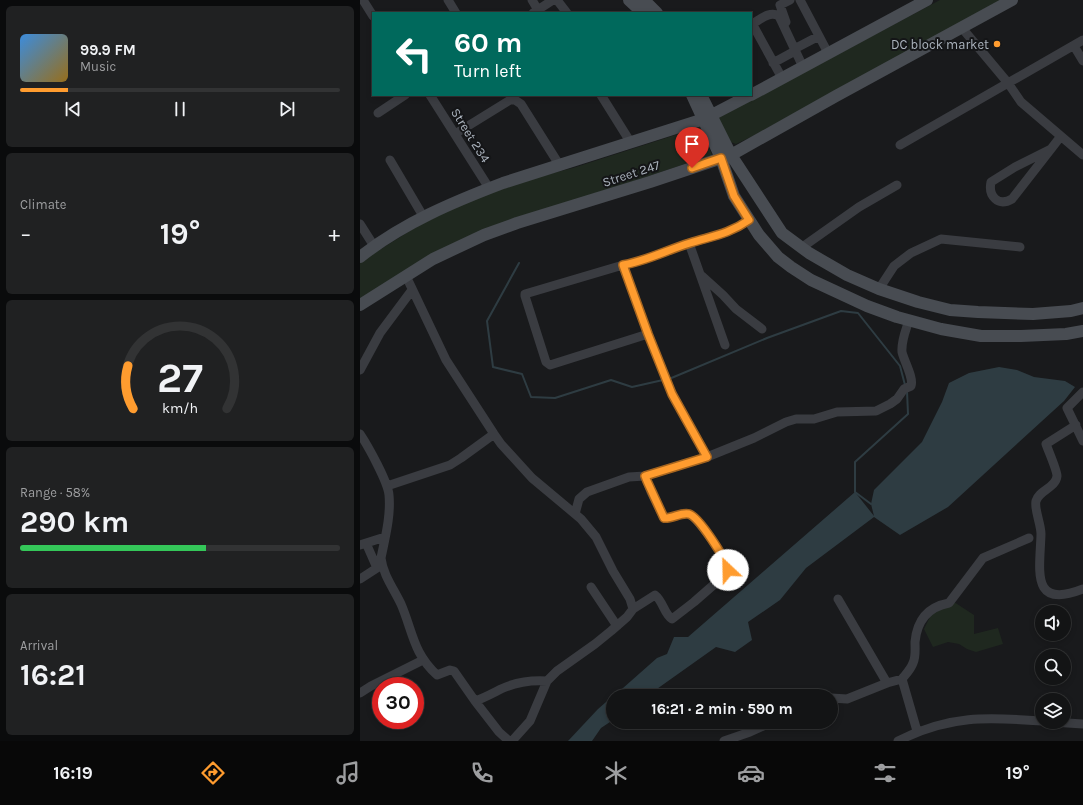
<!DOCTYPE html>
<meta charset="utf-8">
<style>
:root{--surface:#131415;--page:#202122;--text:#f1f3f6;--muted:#9d9ea0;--line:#323334;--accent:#ff9c2f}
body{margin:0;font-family:Karla,sans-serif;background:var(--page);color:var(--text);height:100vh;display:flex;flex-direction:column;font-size:15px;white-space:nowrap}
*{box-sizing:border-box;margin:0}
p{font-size:13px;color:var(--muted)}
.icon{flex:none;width:22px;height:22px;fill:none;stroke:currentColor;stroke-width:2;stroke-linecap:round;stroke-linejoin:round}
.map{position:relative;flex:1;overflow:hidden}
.drawer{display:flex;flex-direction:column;gap:6px;padding:6px;background:#0a0b0c;width:360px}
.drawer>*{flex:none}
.guide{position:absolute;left:12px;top:12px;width:380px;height:84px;border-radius:0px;box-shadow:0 2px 6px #0003,0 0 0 1px var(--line);background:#00695c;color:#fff;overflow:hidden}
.tools{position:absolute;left:675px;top:605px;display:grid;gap:8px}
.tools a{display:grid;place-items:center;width:36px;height:36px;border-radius:50%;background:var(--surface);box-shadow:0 2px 6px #0003,0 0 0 1px var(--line);font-size:20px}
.speed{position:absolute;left:12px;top:677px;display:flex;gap:8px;font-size:20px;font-weight:700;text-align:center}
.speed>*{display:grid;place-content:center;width:52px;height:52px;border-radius:50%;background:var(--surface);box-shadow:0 2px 6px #0003,0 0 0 1px var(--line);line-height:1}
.speed .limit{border:6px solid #d22;background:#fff;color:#111}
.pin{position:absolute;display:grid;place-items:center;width:34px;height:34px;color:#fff;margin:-41px -17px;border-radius:50% 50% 50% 0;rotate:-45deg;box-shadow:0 0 4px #0007}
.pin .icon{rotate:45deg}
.me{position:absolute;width:44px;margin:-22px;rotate:336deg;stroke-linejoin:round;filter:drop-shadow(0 0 3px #0008)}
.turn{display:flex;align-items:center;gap:14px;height:84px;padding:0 16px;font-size:18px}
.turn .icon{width:52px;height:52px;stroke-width:2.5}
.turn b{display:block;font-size:28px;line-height:34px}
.big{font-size:30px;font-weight:700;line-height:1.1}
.drawer .widget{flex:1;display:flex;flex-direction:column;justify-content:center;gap:6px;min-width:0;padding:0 14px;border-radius:6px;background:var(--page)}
.drawer .dial{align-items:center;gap:0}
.dial svg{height:104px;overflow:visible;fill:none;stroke:var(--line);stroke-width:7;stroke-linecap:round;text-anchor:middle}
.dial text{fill:var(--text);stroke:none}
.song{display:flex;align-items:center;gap:12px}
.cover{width:48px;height:48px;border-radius:6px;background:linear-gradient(135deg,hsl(210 70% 55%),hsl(40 70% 35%))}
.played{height:4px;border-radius:2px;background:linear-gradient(90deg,var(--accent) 15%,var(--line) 15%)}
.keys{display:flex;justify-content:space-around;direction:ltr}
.heat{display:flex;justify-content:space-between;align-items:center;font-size:22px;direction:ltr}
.charge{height:6px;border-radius:3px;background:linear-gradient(90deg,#34c759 58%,var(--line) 0)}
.trip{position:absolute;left:246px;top:689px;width:232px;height:40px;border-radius:20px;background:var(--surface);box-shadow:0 2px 6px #0003,0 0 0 1px var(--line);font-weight:700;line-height:40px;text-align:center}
.tabs{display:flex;height:64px;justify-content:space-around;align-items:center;background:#080808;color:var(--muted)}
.tabs .icon{width:28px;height:28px}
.tabs .selected{color:var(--accent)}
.tabs b{font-size:18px;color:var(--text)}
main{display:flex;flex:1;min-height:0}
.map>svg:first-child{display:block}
.green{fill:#1f281f}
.water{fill:#2e3c42}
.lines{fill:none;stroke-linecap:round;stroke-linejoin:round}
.stream{stroke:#2e3c42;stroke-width:2}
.street{stroke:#3a3c41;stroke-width:9}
.secondary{stroke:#484c52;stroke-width:12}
.route-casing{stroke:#a6651f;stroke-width:10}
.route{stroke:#ff9c2f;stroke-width:7}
.poi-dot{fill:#ff9c2f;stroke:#141517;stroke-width:1.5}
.labels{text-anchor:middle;stroke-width:4;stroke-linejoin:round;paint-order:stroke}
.poi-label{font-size:13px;fill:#abb3bd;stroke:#141517;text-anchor:end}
.street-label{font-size:13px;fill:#abb3bd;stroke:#141517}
</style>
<main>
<section class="drawer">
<div class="widget">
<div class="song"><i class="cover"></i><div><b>99.9 FM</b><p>Music</p></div></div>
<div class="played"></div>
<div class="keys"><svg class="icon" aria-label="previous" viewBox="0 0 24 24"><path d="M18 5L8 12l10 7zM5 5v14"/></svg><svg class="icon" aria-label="pause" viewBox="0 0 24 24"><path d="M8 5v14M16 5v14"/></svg><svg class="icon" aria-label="next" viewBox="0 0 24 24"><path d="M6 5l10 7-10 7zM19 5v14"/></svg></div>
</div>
<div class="widget"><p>Climate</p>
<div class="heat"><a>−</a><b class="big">19°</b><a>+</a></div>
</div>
<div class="widget dial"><svg viewBox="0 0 100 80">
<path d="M14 69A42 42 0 1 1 86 69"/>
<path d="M14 69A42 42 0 0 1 10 36" stroke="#ff9c2f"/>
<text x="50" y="56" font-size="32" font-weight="700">27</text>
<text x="50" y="72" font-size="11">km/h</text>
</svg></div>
<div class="widget"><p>Range · 58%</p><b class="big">290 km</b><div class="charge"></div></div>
<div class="widget"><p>Arrival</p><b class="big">16:21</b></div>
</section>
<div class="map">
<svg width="723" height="741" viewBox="0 0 723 741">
<rect width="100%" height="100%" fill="#191a1c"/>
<path class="green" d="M580,0H643L393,136L376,144L371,142L358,118Z
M340,127L352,155L193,208L0,298V262L61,224L102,204L169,179L213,168Z
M594,602L614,615V634L638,628L643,644L616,652L607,649L599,644L588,642L573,647L564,629L572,613Z"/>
<path class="water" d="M639,367L657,370L674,377L705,381L715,387L704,401L588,507L540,535L514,517L446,568L420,600L388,622L392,640L375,652L356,647L287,696H254L297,658L307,654L314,637H328L495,492L514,516L511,504L514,490L562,442L582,402L589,383L609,373Z
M253,696V720L241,728L232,741H208L238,709Z"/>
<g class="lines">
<path class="stream" d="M159,263L127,321L133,367L162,374L171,397L195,398L251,380L272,387L303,380
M309,379L407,338L481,311L498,313L540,366L545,385
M511,504L495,492V462L548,414L547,391"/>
<path class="street" d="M3,0L13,16
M88,0L96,13
M172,0L178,10
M197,0L207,13
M440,0L468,53
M173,13L193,0
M426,22L420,5L430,0
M602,28L648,83L661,102L723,155
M714,46L723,61
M438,47L459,36
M413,63L435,51
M422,78L394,27V23C402,18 410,11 419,16L443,67
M70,95L129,188
M241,95L271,143
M18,113L45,95
M95,134L150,100H155L161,104L200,166
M540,145L723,40
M691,149L652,199C638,207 628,196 631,182L655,167L691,149L701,136
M30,160L63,216
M0,224L14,246
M329,243L365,345
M441,248L499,207L537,185
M263,265L288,334L312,394L347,457
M46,276L86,360L134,434L141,444L172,478L221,519L236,537L253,571L270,599L273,609L267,617L251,631L235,644L197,671L187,681L170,721L152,741
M342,276L363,295L376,309L402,329
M519,289L534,266L551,253L581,239L660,247
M288,334L190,365L186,362L165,296V294L263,265C286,261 307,250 330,243C351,236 370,234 389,220
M0,370L20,333L52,290
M723,392L707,408L723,441
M716,425L686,444C688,450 697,470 697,476C696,488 679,490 676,501C674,509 681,524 681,534C680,570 670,610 723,589
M0,434C8,446 28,482 29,495C31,516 25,538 21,558C23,575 34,589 41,604C53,632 53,653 77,675L90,670L94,671L115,701C124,698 133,693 141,689C156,682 171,680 187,681
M27,486L90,465L101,458L134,434
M215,514L219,499L227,492L269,477L285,476L347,457L394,438L426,422L436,419H454L477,412L516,411L530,404L537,399L544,389L551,386C554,378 544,361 542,352C541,341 546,330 549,320
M0,545L25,537
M0,579L17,568L6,543
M231,587L257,626
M478,599L527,683
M273,609L295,595C303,601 304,614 312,619L334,602L366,574C367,571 368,569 367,566C364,556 337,516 328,514C321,512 312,519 304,518L291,492L285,476
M0,693L11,686L63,660
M471,698L487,699L527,683L542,679
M115,701L139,732L149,741
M692,722L723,724
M557,731L542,679C546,674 551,669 553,663C556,657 555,649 555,642C557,620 568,607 589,603L623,558L669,538
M364,741L390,732L412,722
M538,741C589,715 627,717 682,721"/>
<path class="secondary" d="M269,0L283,13
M284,0L297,13
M332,95L361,158L374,196L399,235L418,257L431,267L451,280L507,306L537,317L581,329L621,336H661L706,334L723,331
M341,95L371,155L422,233L449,253L487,275L519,289L558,302L590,310L618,312L673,314L711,311L723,308
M391,95L567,0
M0,257C43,223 93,202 143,183L344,119L390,95
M0,305L73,259L124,235L157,223L290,182L371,155L476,96L652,0"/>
</g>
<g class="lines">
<defs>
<path id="route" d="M332,168L361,158L374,196L389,220C369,234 352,236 330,243C307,250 286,261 263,265L288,334L312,394L347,457L285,476L287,481L304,518C312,519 321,512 329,514C339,517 366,559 368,570"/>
</defs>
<use href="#route" class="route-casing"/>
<use href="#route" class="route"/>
</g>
<circle class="poi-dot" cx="637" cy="44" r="4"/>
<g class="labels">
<g class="poi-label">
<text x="629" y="49">DC block market</text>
</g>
<g class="street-label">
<text transform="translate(111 135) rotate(58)" y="5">Street 234</text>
<text transform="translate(271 173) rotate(-18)" y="5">Street 247</text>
</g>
</g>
</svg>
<div class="tools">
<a><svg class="icon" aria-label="sound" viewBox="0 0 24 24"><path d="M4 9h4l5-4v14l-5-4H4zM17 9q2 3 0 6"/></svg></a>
<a><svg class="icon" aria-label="search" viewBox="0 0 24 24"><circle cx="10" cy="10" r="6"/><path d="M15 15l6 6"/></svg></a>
<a><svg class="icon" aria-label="layers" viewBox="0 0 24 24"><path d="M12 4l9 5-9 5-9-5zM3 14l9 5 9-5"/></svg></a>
</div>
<div class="speed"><div class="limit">30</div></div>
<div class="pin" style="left:332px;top:168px;background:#d93025"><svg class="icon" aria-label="arrive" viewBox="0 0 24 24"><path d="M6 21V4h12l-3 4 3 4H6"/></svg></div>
<svg class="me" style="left:368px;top:570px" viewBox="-20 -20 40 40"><circle r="19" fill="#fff"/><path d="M0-13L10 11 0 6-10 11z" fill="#ff9c2f"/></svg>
<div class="trip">16:21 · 2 min · 590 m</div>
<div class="guide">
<div class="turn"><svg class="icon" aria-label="left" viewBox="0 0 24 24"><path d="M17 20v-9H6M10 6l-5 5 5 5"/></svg><div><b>60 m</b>Turn left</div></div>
</div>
</div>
</main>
<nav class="tabs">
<b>16:19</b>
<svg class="icon selected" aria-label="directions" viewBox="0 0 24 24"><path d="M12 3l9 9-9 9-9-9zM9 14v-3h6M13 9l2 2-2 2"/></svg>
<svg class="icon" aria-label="music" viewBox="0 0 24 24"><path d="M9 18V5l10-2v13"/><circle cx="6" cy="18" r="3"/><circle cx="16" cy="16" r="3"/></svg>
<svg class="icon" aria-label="phone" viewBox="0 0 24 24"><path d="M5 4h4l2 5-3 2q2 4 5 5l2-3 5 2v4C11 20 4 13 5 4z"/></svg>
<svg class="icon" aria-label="climate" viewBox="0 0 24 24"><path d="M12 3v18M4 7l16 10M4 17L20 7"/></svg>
<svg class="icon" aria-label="car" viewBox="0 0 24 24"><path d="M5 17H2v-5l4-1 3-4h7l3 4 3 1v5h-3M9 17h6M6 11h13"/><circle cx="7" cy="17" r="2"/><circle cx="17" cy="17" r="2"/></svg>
<svg class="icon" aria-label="filters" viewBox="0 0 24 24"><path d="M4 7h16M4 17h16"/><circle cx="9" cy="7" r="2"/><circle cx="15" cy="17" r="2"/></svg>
<b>19°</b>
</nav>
